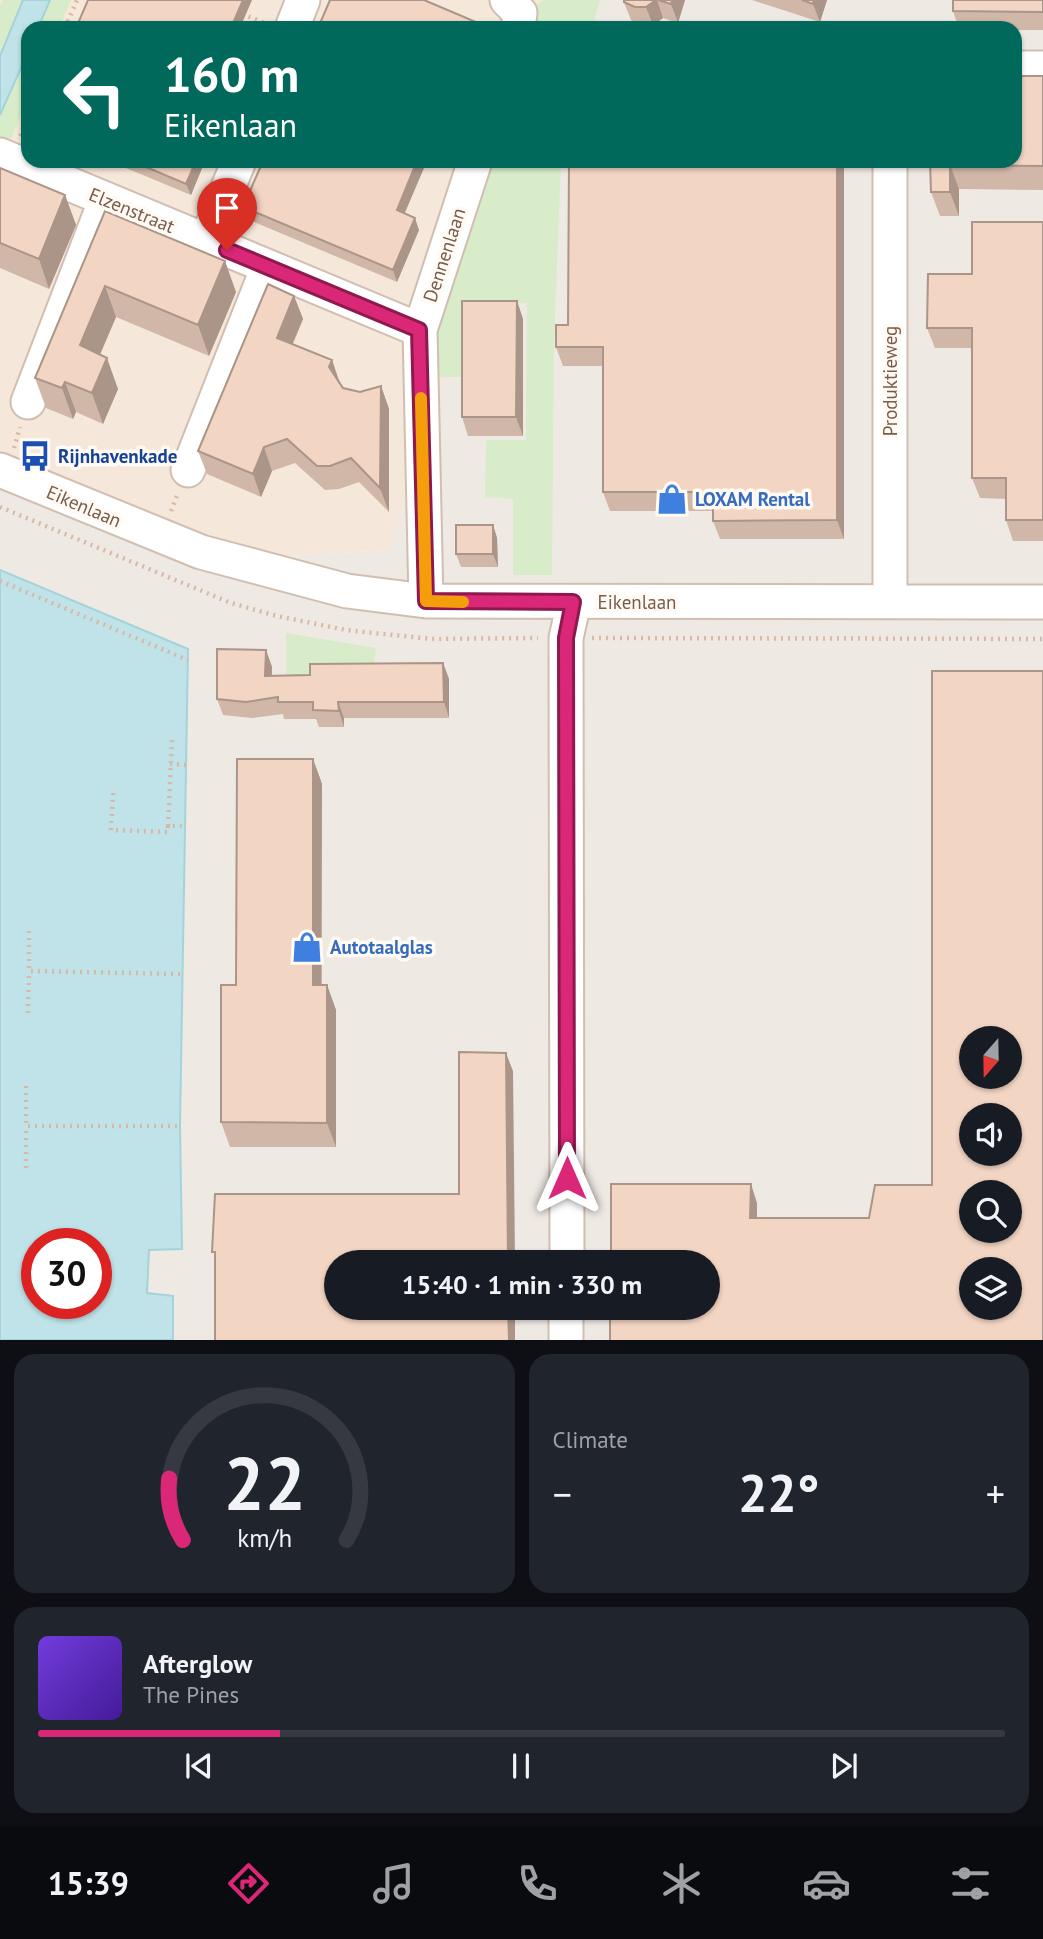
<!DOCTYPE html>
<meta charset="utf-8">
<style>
:root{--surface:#171b24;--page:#20242c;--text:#f1f3f6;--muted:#9ea1a6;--line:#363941;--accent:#db2777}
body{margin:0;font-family:"PT Sans",sans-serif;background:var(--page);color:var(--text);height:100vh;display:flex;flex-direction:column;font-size:26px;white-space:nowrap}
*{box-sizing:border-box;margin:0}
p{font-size:23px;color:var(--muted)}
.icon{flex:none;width:38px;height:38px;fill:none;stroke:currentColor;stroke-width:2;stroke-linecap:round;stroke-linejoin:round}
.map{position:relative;height:1340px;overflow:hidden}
.details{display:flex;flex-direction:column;gap:14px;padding:14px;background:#0d0f14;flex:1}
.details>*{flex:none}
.hud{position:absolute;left:21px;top:21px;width:1001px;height:147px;border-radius:21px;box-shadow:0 2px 5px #0004;background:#00695c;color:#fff;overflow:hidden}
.needle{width:46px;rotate:200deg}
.buttons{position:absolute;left:959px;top:1026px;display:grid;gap:14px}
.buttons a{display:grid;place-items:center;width:63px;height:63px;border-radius:50%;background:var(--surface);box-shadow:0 2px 5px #0004;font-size:35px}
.speed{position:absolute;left:21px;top:1228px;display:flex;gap:14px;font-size:35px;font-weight:700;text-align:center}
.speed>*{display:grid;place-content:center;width:91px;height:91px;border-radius:50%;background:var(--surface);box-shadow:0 2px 5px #0004;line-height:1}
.speed .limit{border:10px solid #d22;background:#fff;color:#111}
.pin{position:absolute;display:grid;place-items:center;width:60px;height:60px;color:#fff;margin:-72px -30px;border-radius:50% 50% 50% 0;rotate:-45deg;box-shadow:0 0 7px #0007}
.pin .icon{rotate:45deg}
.me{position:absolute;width:77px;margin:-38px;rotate:0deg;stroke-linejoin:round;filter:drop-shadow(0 0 5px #0008)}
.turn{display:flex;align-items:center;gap:24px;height:147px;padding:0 28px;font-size:32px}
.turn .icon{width:91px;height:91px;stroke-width:2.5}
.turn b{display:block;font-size:49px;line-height:60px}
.big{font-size:52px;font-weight:700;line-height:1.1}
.details .card{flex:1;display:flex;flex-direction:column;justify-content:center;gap:10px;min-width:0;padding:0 24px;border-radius:21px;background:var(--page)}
.details .dial{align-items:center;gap:0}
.dial svg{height:182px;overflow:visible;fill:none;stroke:var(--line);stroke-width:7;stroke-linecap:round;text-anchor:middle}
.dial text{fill:var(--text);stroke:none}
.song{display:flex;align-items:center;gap:21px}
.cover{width:84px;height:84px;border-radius:10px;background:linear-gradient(135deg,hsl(260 70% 55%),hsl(260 70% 35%))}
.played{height:7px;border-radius:4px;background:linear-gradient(90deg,var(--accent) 25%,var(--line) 25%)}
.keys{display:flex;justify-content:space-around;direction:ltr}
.heat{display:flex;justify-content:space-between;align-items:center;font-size:38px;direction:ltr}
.details .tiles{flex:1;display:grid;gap:14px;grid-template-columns:1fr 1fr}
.card:last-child{grid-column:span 2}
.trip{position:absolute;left:324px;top:1250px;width:396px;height:70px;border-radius:35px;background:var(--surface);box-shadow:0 2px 5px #0004;font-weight:700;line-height:70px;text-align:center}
.tab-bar{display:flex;height:112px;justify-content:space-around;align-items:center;background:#090b0e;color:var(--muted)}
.tab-bar .icon{width:49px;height:49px}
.tab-bar .selected{color:var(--accent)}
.tab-bar b{font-size:32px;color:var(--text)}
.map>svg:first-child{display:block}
.residential{fill:#f5e8da}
.industrial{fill:#efe9e4;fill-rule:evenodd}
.green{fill:#d8ecc9}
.water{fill:#bfe3e8;stroke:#a5d3da;stroke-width:2;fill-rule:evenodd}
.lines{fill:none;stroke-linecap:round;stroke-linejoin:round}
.minor-casing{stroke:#d1beb0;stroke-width:37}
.path{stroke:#d9b8a5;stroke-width:4.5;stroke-dasharray:2 5;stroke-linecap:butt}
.minor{stroke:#fff;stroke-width:33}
.wall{fill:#d1b7a8}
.shaded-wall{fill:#aa9588}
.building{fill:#f3d5c3;stroke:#aa9588;stroke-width:2;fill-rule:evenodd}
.route-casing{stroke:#8e194d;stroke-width:18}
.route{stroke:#db2777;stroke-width:12}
.slow{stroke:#f59e0b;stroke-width:12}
.labels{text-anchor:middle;stroke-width:7;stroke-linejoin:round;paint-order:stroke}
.street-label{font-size:19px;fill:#7a5c4d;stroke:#fffaf3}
.transit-label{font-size:19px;font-weight:bold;fill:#164399;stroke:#fffaf3;text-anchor:start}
.shop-label{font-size:19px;font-weight:bold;fill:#366cbe;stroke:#fffaf3;text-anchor:start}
</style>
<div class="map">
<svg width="1043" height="1341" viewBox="0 0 1043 1341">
<rect width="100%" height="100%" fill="#fdf6ec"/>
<path class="residential" d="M0,0H579L570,28H28V161H517L388,550L269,557L0,458Z"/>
<path class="industrial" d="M579,0H1043V1340H0V458L269,557L388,550L517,161H1015V28H570ZM971,1038H1010V1076H971ZM971,1115H1010V1153H971ZM971,1192H1010V1230H971ZM37,1244H96V1304H37ZM336,1262H707V1307H336ZM971,1269H1010V1307H971Z"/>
<path class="green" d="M3,0H23L0,55V6Z
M50,0H71L59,28H38Z
M544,0H600L592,28H528L532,8Z
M28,52V100L10,141L0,144V115Z
M494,161H561L554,343L552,575H513V499L485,497L486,440H526L527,303L465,302V377H437L436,335Z
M286,633L376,648L373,674L286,676Z"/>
<path class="water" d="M23,0H50L38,28H28V52L0,115V56Z
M0,570L188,649L180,1126L182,1249L149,1250L147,1293L173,1296V1340H0ZM37,1244H96V1304H37Z"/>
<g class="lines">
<defs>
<path id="minor" d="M507,0L520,13L518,28
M292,28L303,0
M1015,68H1043
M0,155L420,330
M890,161V600
M206,241L239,161
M28,402L106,199
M0,470L201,552L347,591L426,601L1043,602
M188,470L268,267
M426,601L420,330L475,161
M567,1262L566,638L574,602
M566,1341V1307"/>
</defs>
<use href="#minor" class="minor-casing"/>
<path class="path" d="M242,14L267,24
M65,28L77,0
M20,136L28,118
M14,448L20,427
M0,507L231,603L277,616L346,630L432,639L538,638
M171,511L178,493
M0,581L188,660
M592,638L1043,639
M170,764L188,765
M113,793L111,830L168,832V826H186
M168,826L172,739
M29,931V971L183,974
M28,1013L29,971
M26,1086V1126H180
M26,1168V1126"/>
<use href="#minor" class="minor"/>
</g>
<path class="wall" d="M623,0H685L678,23L663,18L653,25L642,26L631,20Z
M752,0H827L820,22Z
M1043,0V30H1015V28H959L953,11Z
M1043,76V190L959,189V216H940L931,192L930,161Z
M109,161H205L191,195Z
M569,161H844V539H720L713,521V511H610L603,492V366H563L556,347L568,325Z
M0,168L65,195L76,225L49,289L0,268Z
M243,207L404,214L419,230L397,282L247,219Z
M105,211L236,292L209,356L116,317L100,355L118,389L103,424L76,412L73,419L46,408L35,378Z
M1043,222V541H1013L1006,520V499L980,498L972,478V348H935L927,328Z
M294,296L303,319L293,344L332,360L340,383L343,388L360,392L381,386L389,409V512L359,482L339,489L325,490L295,463L272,471L261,497L207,474L198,451Z
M517,301L523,319V436H468L462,417Z
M493,525L497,538L498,567H461L456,554Z
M266,650L272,667V676L310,675L443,663L449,679V718H344V727H319L316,719H284L283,714L252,718L223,715L217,699Z
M313,759L322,784V985H327L336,1010V1147H230L221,1122L236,985Z"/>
<path class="shaded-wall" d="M243,0H252L240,28H231Z
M657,0L663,18L653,25L646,7Z
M672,0H685L678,23L671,4Z
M814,0H827L820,22L813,4Z
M196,161H205L191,195L186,184Z
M417,161H427L401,222L397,210Z
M837,161H844V539L837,520Z
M950,165L959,189V216L950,192Z
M65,195L76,225L49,289L39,259Z
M415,218L419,230L397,282L393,270Z
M225,261L236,292L209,356L198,325Z
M105,286L116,317L91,375L80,345Z
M294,296L303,319L285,361L277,338Z
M517,301L523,319V436L516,417Z
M107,358L118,389L103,424L92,393Z
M332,360L340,384L329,367Z
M65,382L76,412L73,419L62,388Z
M381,386L389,409V512L380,488Z
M264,447L272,471L261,497L253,474Z
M493,525L497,538L498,567L493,554Z
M266,650L272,667L271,692L265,676Z
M443,663L449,679V718L444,702Z
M338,702L344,718V727L339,711Z
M313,759L322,784L321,1010L313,985Z
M327,985L336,1010V1147L327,1123Z
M506,1053L513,1071L515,1262H508Z
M751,1184L757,1203V1237L750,1218Z
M508,1307H515V1341H509Z"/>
<path class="building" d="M88,0H243L231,28H76Z
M330,0H424L476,22L473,28H318Z
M624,0H656L646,7H635L624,2Z
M658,0H672L671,4Z
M802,0H814L813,4Z
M953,0H1043V12L953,11Z
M1015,76H1043V166L950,165V192H931L930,161H1015Z
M132,161H196L186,184Z
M263,161H417L397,210L415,218L393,270L243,207Z
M569,161H837V520L713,521V492H603V347H556V325H568Z
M0,168L65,195L39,259L0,243Z
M105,211L225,261L198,325L105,286L80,345L107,358L92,393L65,382L62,388L35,378Z
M972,222H1043V520H1006V478H972V328H927L928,274H972Z
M268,284L294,296L277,338L332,360L329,367L343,388L360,392L381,386L380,488L351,458L330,466H317L287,439L264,447L253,474L198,451Z
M462,301H517L516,417H462Z
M456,525H493V554H456Z
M217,649L266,650L265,676L310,675V664L443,663L444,702H338L339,711L313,710V702H278V697L246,702L217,699Z
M932,671H1043V1341H610V1307H707V1262H611V1184H751L750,1218H869L875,1185H932ZM971,1038H1010V1076H971ZM971,1115H1010V1153H971ZM971,1192H1010V1230H971ZM971,1269H1010V1307H971Z
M237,759H313V985H327V1123L221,1122V985H236Z
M459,1052L506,1053L508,1262H336V1307H508L509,1341H215V1252H212L215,1194H459Z"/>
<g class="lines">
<defs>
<path id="route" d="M227,250L419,330L426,601L573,602L566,638L567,1178"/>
</defs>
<use href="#route" class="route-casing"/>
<use href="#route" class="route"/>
<path class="slow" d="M421,398L426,601L463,602"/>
</g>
<defs>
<symbol id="bus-bare" viewBox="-9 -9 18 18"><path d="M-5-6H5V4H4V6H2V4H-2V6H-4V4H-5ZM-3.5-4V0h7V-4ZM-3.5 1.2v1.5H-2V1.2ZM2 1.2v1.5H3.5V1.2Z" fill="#1a4fb4" stroke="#fffaf3" stroke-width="2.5" paint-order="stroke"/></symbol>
<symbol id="shop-bare" viewBox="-9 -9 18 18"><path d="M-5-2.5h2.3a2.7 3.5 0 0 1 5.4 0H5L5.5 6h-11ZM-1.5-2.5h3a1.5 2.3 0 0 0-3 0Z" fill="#3f7fe0" stroke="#fffaf3" stroke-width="2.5" paint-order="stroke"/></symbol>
</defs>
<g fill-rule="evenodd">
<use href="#bus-bare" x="13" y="434" width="44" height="44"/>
<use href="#shop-bare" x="650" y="477" width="44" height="44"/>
<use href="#shop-bare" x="285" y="925" width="44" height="44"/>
</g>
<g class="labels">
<g class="street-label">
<text transform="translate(132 210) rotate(22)" y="7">Elzenstraat</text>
<text transform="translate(444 255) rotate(-72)" y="7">Dennenlaan</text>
<text transform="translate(890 381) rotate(-90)" y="7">Produktieweg</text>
<text transform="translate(84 506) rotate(23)" y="7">Eikenlaan</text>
<text x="637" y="609">Eikenlaan</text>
</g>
<g class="transit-label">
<text x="58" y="463">Rijnhavenkade</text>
</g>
<g class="shop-label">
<text x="695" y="506">LOXAM Rental</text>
<text x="330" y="954">Autotaalglas</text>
</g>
</g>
</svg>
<div class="buttons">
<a><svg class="needle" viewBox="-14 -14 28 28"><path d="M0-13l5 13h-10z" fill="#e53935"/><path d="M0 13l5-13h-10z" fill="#9ea1a6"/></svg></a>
<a><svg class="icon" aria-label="sound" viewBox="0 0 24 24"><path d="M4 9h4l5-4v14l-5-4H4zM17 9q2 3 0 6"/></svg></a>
<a><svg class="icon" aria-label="search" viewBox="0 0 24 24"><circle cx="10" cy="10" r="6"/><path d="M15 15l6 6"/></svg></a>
<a><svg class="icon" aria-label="layers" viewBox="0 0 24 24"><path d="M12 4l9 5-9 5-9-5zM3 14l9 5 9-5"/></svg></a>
</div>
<div class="speed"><div class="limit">30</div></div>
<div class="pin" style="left:227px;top:250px;background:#d93025"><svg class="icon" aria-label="arrive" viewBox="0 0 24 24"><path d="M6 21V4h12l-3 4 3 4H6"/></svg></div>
<svg class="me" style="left:567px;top:1178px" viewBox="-20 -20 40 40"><path d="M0-17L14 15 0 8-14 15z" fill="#db2777" stroke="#fff" stroke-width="4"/></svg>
<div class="trip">15:40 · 1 min · 330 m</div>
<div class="hud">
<div class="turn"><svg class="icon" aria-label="left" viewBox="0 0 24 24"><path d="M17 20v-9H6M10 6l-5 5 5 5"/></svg><div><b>160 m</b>Eikenlaan</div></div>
</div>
</div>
<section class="details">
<div class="tiles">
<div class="card dial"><svg viewBox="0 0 100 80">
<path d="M14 69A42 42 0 1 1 86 69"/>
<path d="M14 69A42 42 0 0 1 8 42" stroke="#db2777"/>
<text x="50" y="56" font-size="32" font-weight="700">22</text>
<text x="50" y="72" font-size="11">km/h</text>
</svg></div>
<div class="card"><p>Climate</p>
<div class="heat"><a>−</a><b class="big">22°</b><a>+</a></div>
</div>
<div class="card">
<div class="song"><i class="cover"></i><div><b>Afterglow</b><p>The Pines</p></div></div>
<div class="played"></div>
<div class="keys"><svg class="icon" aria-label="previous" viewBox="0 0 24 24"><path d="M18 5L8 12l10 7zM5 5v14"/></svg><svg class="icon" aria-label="pause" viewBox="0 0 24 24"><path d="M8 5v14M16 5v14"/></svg><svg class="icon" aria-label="next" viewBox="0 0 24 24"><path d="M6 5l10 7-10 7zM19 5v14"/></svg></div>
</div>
</div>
</section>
<nav class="tab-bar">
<b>15:39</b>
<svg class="icon selected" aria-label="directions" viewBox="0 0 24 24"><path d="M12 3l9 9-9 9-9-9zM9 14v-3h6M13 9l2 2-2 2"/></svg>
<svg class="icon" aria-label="music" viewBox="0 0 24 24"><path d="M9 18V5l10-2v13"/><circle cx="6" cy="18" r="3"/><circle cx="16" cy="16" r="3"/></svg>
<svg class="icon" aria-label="phone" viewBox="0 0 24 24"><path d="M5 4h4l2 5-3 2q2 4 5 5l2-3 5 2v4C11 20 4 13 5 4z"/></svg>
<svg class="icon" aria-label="climate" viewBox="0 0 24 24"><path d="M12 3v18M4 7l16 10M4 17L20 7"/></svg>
<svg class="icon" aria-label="car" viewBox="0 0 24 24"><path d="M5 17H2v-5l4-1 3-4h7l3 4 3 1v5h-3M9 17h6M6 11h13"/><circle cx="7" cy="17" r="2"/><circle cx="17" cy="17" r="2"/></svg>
<svg class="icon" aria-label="filters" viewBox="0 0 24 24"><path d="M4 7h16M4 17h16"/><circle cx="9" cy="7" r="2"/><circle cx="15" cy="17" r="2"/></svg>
</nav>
